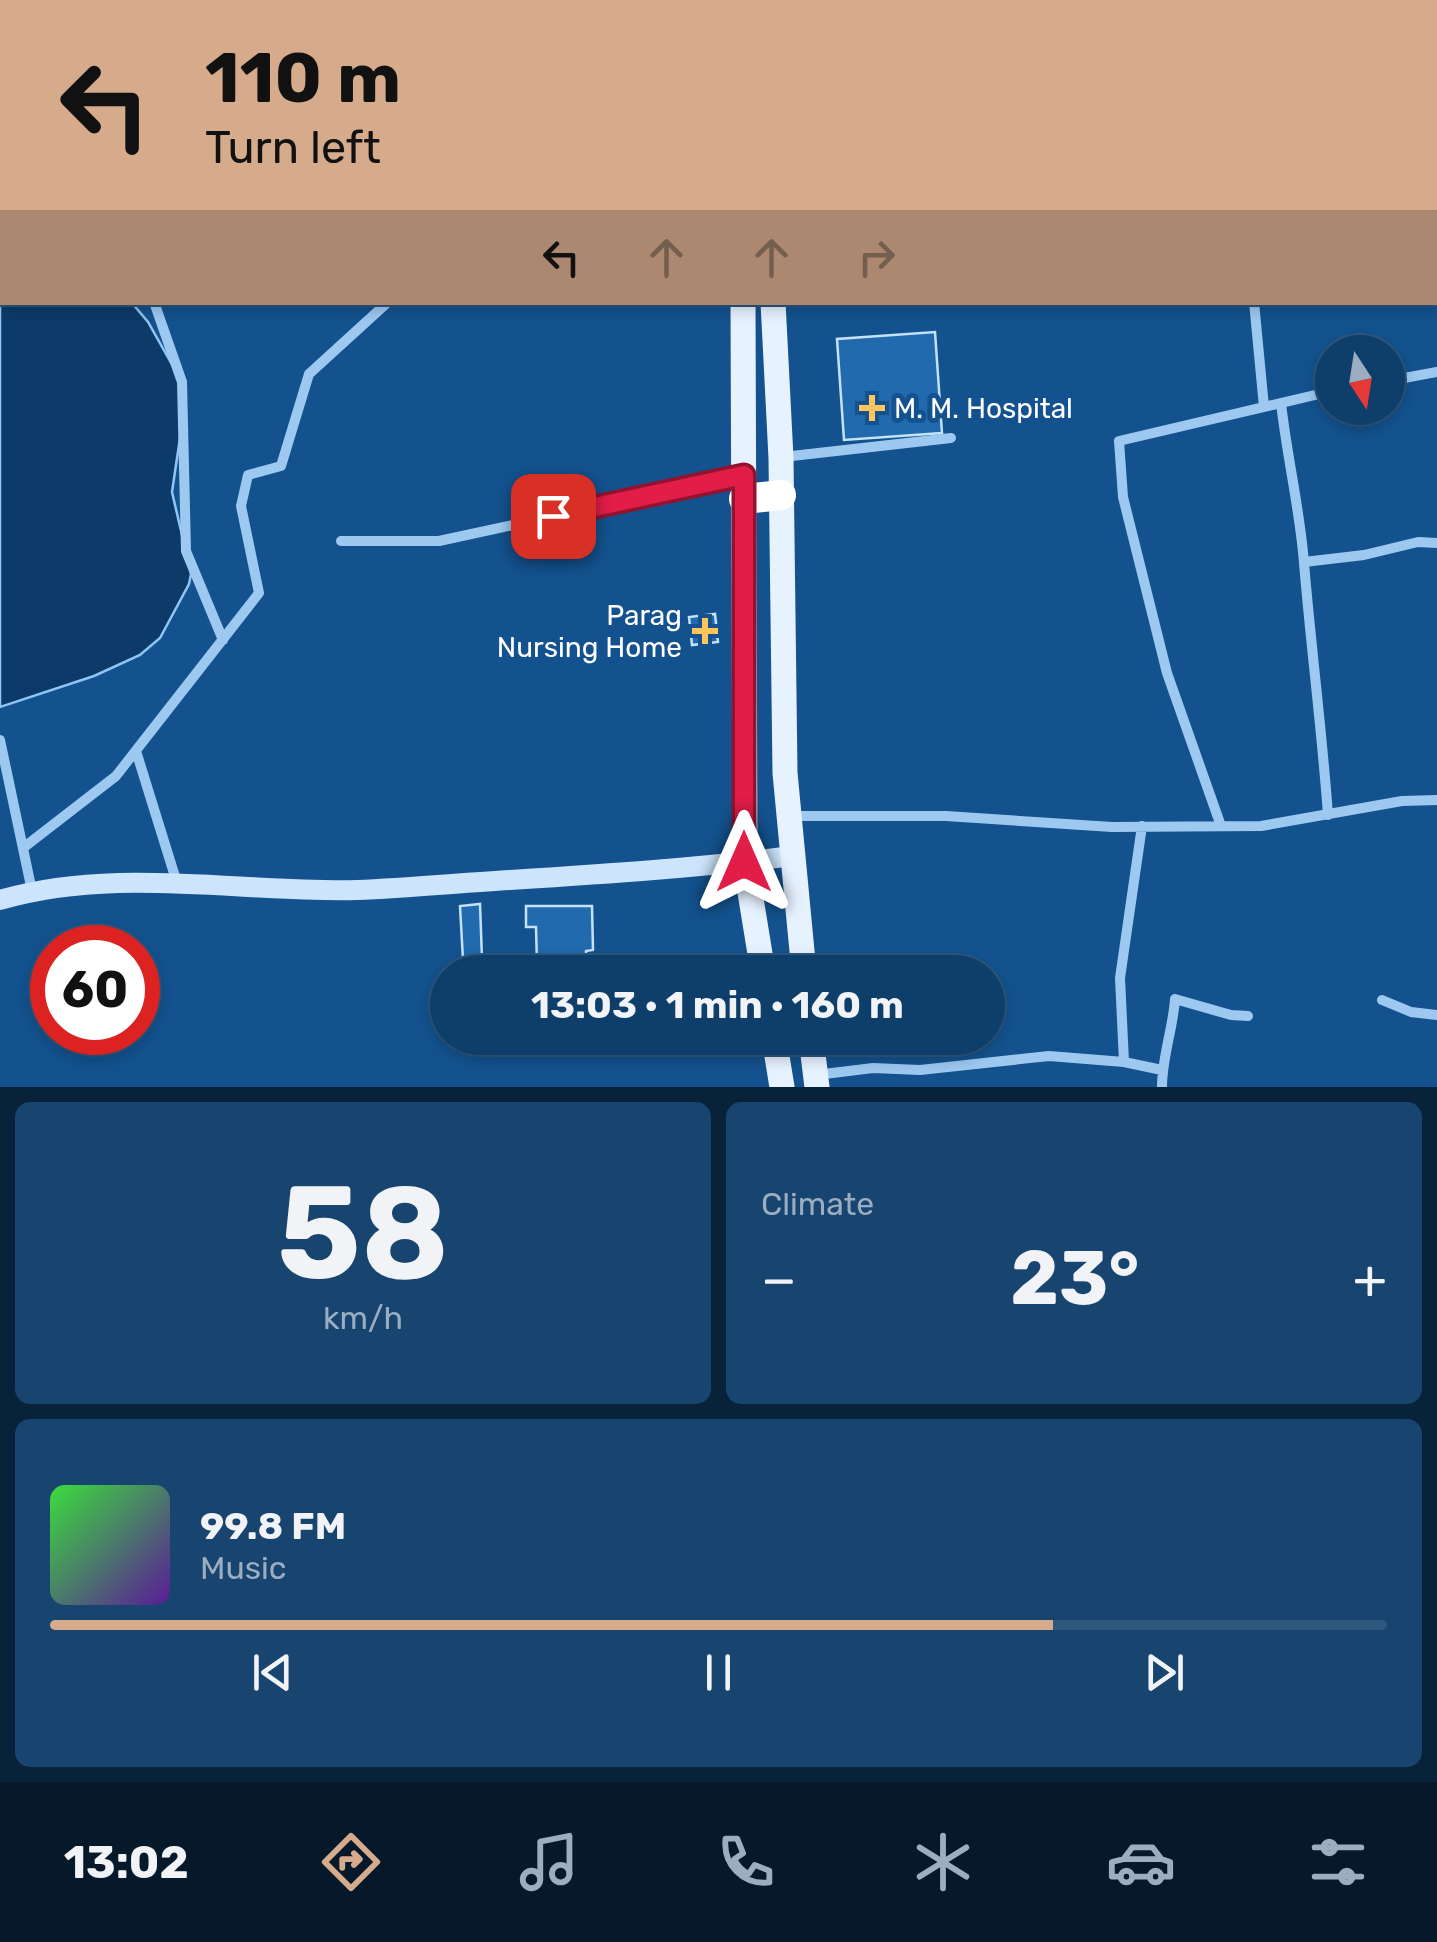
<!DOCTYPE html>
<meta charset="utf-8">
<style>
:root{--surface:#0e3e6a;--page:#174570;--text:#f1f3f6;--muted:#9baec1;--line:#2e577e;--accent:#d6ab8b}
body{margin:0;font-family:Rubik,sans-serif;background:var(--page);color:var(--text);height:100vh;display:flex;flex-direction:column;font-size:38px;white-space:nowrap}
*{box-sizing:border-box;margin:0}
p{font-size:32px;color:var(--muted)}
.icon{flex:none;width:55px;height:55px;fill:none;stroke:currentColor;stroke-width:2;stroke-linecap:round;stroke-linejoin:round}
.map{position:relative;height:1087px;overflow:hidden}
.details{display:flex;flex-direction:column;gap:15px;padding:15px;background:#08223a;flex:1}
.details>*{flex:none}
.guide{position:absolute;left:0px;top:0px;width:1438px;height:305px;box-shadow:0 5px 15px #0003,0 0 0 2px var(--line);background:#d6ab8b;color:#111;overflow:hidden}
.needle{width:65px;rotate:168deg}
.fabs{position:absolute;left:1315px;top:335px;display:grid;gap:20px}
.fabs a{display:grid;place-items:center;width:90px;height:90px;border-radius:50%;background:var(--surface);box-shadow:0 5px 15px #0003,0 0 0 2px var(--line);font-size:50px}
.speed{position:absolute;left:30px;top:925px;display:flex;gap:20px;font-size:50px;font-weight:700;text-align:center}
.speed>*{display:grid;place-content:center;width:130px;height:130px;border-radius:50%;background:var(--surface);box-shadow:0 5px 15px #0003,0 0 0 2px var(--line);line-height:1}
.speed .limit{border:15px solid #d22;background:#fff;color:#111}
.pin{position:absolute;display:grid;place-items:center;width:85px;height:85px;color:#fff;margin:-42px;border-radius:20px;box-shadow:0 5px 15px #0006}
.me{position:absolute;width:110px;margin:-55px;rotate:0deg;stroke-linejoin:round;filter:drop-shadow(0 0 8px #0008)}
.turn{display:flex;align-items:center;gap:35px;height:210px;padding:0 40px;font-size:45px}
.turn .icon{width:130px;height:130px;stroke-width:2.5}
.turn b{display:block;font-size:70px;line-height:85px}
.lanes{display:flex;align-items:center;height:95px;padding:0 40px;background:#0003;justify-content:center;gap:50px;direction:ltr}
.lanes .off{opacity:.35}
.big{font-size:75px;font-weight:700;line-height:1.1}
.details .tile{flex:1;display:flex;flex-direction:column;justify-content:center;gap:15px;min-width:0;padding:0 35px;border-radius:15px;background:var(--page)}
.details .dial{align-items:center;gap:0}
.dial b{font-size:130px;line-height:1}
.song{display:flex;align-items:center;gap:30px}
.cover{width:120px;height:120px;border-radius:15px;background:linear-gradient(135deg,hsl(120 70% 55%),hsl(270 70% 35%))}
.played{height:10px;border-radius:5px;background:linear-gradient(90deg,var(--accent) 75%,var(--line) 75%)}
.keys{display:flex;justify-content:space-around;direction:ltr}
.heat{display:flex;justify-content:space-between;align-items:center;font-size:55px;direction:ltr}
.details .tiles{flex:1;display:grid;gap:15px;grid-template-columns:1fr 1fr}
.tile:last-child{grid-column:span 2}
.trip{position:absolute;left:430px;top:955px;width:575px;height:100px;border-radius:50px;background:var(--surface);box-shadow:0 5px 15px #0003,0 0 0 2px var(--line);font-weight:700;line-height:100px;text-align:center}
.menu{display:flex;height:160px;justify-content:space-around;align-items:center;background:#06192a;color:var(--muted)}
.menu .icon{width:70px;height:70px}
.menu .selected{color:var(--accent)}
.menu b{font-size:45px;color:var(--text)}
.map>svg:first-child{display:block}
.water{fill:#0c3b6a;stroke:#8fc5f4;stroke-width:2.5}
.building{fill:#216aad;stroke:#c4e2fc;stroke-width:2.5}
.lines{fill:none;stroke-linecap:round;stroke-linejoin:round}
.street{stroke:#9dc9f1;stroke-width:10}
.secondary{stroke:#cce4fc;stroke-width:20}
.primary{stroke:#e7f2ff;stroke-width:25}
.highway{stroke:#fff;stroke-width:30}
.route-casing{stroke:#92132f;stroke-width:25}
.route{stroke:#e11d48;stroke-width:18}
.poi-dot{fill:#ffc55d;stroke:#13528e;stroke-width:4}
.labels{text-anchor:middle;stroke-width:10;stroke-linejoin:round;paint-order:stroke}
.poi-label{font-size:28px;fill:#fff;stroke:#13528e;text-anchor:start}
</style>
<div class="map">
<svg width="1437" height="1087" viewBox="0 0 1437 1087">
<rect width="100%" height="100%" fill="#13528e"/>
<path class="water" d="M0,258H2V302L132,303L148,322L179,377L184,411L172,492L191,574L189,584L160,638L140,655L94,676L0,707Z"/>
<path class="building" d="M935,332L942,433L844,440L837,339Z
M715,614L718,642L692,645L689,617Z
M480,904L482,959L463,960L460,906Z
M526,906H592L593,950L586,951V964L537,965L536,927H526Z"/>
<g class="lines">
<path class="street" d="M944,0V2
M1135,0V2
M1342,0V2
M35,2L36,0
M168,2V0
M547,2L548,0
M0,92L2,85
M1435,95H1437
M0,250L2,249
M154,302L182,382L186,551L223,640
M1254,302L1264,407
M1388,381L1437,372
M1281,403C1287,457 1300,510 1304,563C1311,647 1322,731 1328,815
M783,457L951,438
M341,541H439L743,475
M1304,562L1364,555L1418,542L1437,543
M0,740L32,891
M136,751L177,883
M791,816H946L1112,827L1261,826L1402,801L1437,800
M1221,826L1167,673L1123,497L1119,441L1332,391
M23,848L116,776L259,593L241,506L248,475L281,466L309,374L388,302
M1382,1000L1411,1012L1437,1015
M1124,1062L1120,978L1142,826
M816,1075L873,1068L920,1070L1049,1056L1124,1062L1162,1070
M1162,1087C1162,1057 1173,1029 1175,999L1231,1015L1248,1016"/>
<path class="secondary" d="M0,900C115,866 240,893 357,890C408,888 459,883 510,880C604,874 698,868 792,856"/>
<path class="primary" d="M743,0V2
M769,2V0
M743,302L745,862L763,972
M773,302L781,458L785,773L804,972
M774,1038L782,1087
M811,1038L817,1087"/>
<path class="highway" d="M744,499L781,495"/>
</g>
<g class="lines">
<defs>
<path id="route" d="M553,516L744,475V862"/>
</defs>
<use href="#route" class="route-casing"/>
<use href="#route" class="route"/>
</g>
<g class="poi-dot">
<path d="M867 393h10v10h10v10h-10v10h-10v-10h-10v-10h10z"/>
<path d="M700 616h10v10h10v10h-10v10h-10v-10h-10v-10h10z"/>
</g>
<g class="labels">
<g class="poi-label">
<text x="894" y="418">M. M. Hospital</text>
<text x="682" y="625" text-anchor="end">Parag<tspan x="682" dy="32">Nursing Home</tspan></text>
</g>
</g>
</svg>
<div class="fabs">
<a><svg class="needle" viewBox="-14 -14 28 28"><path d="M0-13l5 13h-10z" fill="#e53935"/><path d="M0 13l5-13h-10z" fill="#9baec1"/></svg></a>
</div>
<div class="speed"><div class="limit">60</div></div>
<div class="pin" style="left:553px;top:516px;background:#d93025"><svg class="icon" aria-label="arrive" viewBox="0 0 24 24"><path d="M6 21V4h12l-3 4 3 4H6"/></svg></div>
<svg class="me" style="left:744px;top:862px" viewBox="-20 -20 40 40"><path d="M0-17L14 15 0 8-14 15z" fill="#e11d48" stroke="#fff" stroke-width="4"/></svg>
<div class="trip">13:03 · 1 min · 160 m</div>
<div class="guide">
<div class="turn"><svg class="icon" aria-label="left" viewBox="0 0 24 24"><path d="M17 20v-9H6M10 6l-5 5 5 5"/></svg><div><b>110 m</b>Turn left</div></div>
<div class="lanes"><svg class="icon" aria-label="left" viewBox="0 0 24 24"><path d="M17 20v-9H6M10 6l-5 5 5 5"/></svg><svg class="icon off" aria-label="ahead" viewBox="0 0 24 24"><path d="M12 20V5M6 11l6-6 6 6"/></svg><svg class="icon off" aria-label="ahead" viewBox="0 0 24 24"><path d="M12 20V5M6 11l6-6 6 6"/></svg><svg class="icon off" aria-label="right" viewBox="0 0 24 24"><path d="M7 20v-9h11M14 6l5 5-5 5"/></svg></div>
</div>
</div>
<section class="details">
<div class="tiles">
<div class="tile dial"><b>58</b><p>km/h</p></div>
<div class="tile"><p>Climate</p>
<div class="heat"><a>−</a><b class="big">23°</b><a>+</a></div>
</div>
<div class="tile">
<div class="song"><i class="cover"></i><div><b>99.8 FM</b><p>Music</p></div></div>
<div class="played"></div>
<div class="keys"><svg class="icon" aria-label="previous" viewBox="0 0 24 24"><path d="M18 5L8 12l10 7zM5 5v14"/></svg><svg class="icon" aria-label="pause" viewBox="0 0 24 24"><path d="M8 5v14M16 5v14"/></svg><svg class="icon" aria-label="next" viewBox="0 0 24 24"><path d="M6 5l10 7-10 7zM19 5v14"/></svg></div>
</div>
</div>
</section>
<nav class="menu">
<b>13:02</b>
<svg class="icon selected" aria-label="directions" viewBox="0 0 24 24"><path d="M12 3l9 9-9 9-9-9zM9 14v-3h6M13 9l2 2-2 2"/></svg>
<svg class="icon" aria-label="music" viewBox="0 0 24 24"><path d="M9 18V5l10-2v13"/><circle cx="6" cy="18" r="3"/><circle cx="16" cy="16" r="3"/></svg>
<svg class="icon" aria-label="phone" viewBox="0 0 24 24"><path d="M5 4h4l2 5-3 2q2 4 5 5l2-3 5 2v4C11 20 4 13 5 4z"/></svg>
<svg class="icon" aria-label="climate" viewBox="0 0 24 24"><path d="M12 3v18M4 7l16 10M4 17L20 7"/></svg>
<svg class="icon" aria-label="car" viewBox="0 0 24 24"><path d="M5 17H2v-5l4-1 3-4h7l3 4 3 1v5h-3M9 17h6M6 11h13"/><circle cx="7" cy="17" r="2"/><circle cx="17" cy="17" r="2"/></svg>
<svg class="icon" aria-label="filters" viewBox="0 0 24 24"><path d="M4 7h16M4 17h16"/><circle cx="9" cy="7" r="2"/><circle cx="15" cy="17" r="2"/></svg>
</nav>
